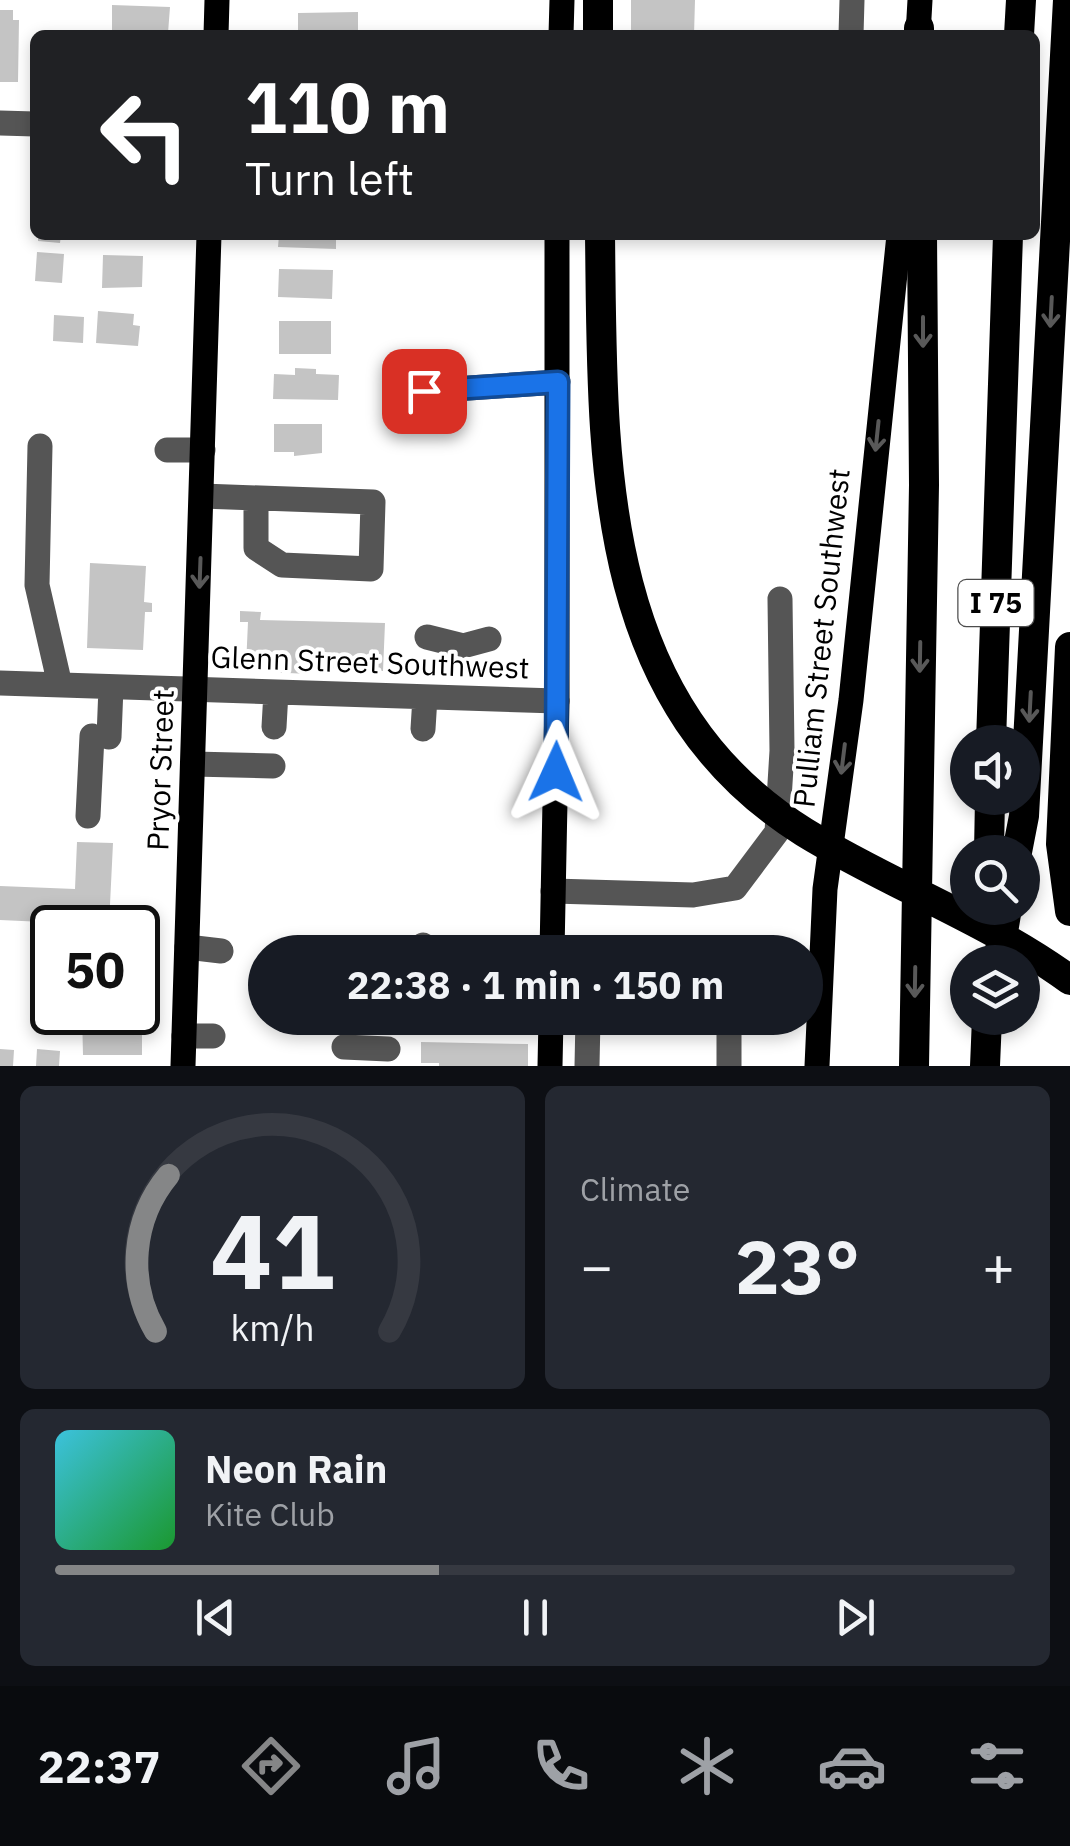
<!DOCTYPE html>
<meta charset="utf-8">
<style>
:root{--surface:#171b24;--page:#242831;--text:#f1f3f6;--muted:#9ea1a6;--line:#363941;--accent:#858687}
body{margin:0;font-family:"IBM Plex Sans",sans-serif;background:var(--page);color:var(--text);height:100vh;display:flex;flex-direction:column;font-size:38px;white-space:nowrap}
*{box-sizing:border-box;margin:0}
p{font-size:32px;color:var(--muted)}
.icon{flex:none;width:55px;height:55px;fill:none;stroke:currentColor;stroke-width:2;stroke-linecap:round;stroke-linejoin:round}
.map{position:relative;height:1066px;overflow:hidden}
.drawer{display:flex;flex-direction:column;gap:20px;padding:20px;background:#0d0f14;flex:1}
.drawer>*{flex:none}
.hud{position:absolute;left:30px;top:30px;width:1010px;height:210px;border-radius:15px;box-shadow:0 5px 15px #0003;background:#202124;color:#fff;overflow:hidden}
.buttons{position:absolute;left:950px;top:725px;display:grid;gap:20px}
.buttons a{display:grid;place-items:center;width:90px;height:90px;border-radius:50%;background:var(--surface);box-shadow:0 5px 15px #0003;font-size:50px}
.speed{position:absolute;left:30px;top:905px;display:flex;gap:20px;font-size:50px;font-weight:700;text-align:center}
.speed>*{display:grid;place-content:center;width:130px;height:130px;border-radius:50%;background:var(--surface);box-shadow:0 5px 15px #0003;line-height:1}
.speed .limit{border:5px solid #111;border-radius:15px;background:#fff;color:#111}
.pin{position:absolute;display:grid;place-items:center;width:85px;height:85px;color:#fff;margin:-42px;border-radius:20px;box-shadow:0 5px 15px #0006}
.me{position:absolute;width:110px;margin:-55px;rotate:1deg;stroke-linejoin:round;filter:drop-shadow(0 0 8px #0008)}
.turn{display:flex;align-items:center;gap:35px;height:210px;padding:0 50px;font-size:45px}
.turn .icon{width:130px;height:130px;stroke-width:2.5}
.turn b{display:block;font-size:70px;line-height:85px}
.big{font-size:75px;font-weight:800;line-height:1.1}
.drawer .widget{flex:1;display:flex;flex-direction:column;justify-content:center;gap:15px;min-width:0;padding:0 35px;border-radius:15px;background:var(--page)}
.drawer .dial{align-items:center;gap:0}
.dial svg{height:260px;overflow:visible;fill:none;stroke:var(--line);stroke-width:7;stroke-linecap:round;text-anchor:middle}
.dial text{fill:var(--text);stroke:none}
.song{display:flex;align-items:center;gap:30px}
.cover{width:120px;height:120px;border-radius:15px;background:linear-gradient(135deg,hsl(190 70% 55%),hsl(130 70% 35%))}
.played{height:10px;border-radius:5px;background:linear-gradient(90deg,var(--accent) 40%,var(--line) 40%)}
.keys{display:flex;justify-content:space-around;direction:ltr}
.heat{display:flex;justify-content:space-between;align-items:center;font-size:55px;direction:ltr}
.drawer .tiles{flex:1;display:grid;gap:20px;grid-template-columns:1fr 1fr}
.widget:last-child{grid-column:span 2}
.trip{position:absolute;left:248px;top:935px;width:575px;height:100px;border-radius:50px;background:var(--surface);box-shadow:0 5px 15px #0003;font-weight:800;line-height:100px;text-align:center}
.tabs{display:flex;height:160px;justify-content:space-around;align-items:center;background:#090b0e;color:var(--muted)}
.tabs .icon{width:70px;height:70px}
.tabs .selected{color:var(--accent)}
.tabs b{font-size:45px;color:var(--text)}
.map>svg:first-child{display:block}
.building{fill:#c4c4c4}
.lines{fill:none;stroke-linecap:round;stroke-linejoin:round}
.minor{stroke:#555;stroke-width:25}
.major{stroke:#000;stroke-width:25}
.highway{stroke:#000;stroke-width:30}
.oneway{stroke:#595959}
.route-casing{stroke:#114b97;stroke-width:25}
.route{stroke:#1a73e8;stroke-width:18}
.labels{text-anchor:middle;stroke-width:8;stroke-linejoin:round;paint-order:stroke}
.shield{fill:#fff;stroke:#4c4c4c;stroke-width:2.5}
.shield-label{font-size:28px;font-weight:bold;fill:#000}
.street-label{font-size:30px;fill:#000;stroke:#fff}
</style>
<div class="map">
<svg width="1070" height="1066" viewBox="0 0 1070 1066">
<rect width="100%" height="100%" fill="#fff"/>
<path class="building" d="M631,0H695L694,35H631Z
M112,5L170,7L168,33L112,31Z
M0,10H13V20H19L18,82H0Z
M358,12V35H298V13Z
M38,235H61L60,243L38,241Z
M279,235H336V249L278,247Z
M37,252L64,254L62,283L35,281Z
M103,255L143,256L142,287L102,288Z
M279,269L333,270L332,299L278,297Z
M98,311L134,314L133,325L140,326L138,346L96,343Z
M54,315L84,317L83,343L53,341Z
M279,321H331V354H279Z
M295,368L316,369V374L339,375L338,400L273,399L274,374L295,375Z
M274,424H322V453L294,456V452H274Z
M90,563L146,566L144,602L152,603V612H145L143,650L87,648Z
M240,611L261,612L260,620L385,623L383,671L309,667V674L267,672V666H246L248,622H240Z
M77,842L113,843L109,925L0,920V886L75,889Z
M82,1013H142V1055H83Z
M421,1042L528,1044V1066H439V1063H421Z
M0,1049L14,1050L13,1066H0Z
M37,1049L60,1051L59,1066H36Z"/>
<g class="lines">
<path class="minor" d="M851,35L852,0
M0,123L35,124
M424,391L558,382
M40,446L37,585L60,685
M167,450H203
M202,496L373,502L371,569L282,565L256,548V498
M427,637L463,646L489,639
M0,683L557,701
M274,727L276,692
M423,729L425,697
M109,737L111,687
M193,764L273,766
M88,816L92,736
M553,891L693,895L735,888L777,832L782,751L780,599
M423,945L433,952
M187,947L221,951
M184,1036H213
M344,1047L388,1049
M587,1066L588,1018
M729,1066V1018"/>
<path class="major" d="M216,35L217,0
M561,35L562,0
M918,35L920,0
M552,952L557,701V235
M183,1066L209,235
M550,1066L551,1018
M817,1066L825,889L851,700L899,235"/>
<path class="highway" d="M598,0V35
M919,28V35
M1019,35L1021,0
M600,235C603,453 593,700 804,832C890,885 988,920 1070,980
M1070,647L1061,844L1070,911
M991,742L1008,235
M989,852L990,798
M1017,852L1024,816L1068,0
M998,962L1007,908
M914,1066L924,485L922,235
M985,1066L987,1018"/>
</g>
<defs><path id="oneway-shaft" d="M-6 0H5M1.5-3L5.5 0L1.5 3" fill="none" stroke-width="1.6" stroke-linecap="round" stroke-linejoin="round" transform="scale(2.5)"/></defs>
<g class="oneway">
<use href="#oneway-shaft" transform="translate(1051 312) rotate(93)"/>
<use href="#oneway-shaft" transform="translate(923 332) rotate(90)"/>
<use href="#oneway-shaft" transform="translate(877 436) rotate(96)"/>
<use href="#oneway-shaft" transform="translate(200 573) rotate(92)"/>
<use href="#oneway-shaft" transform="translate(920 657) rotate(91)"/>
<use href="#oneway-shaft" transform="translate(1030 707) rotate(93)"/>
<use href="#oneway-shaft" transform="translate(843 759) rotate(97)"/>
<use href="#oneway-shaft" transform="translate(915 982) rotate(91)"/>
</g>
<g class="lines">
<defs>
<path id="route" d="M424,391L558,382L556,772"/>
</defs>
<use href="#route" class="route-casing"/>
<use href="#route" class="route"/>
</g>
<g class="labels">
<rect class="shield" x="958.5" y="580" width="75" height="46" rx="8"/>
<g class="shield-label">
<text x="996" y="613">I 75</text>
</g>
<g class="street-label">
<text transform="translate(822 638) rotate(-84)" y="10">Pulliam Street Southwest</text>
<text transform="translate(370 663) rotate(2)" y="10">Glenn Street Southwest</text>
<text transform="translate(161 770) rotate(-88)" y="10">Pryor Street</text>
</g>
</g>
</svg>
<div class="buttons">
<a><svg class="icon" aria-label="sound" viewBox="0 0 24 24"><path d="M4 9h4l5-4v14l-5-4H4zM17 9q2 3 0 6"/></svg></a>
<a><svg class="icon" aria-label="search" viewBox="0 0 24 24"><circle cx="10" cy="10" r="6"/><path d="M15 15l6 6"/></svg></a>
<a><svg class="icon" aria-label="layers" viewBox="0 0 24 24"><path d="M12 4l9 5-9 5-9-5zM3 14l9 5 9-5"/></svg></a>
</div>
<div class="speed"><div class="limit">50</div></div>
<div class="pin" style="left:424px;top:391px;background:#d93025"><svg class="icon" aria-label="arrive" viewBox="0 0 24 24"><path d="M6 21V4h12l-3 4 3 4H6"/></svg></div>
<svg class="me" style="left:556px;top:772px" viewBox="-20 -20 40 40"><path d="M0-17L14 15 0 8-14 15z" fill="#1a73e8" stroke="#fff" stroke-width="4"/></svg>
<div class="trip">22:38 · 1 min · 150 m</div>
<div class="hud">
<div class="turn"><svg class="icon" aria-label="left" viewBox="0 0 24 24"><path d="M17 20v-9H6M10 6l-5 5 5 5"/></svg><div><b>110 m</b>Turn left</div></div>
</div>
</div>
<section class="drawer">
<div class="tiles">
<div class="widget dial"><svg viewBox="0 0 100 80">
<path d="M14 69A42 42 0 1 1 86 69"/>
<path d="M14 69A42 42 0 0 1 18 21" stroke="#858687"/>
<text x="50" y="56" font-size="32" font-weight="700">41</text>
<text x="50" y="72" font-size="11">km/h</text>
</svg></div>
<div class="widget"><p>Climate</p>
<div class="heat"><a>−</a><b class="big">23°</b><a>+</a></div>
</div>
<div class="widget">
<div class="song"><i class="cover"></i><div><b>Neon Rain</b><p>Kite Club</p></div></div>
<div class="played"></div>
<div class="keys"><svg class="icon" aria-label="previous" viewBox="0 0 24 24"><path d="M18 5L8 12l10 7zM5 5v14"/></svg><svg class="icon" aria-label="pause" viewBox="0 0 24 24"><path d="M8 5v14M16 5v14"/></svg><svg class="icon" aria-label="next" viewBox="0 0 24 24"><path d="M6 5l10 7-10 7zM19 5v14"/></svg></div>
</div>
</div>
</section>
<nav class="tabs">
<b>22:37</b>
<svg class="icon selected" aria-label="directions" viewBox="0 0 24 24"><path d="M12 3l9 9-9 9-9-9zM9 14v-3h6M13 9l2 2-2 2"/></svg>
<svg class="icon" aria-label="music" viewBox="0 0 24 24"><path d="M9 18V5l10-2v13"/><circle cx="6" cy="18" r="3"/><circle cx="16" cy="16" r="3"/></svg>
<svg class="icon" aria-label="phone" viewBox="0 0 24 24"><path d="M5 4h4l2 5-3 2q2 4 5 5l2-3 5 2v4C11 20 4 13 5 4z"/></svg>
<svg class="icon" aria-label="climate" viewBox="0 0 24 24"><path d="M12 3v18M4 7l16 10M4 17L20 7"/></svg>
<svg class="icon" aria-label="car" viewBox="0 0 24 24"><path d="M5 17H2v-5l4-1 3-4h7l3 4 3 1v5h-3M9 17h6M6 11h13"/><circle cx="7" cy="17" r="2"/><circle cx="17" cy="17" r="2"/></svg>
<svg class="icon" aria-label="filters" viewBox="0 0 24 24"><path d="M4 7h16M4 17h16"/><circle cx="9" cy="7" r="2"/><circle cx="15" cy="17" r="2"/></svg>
</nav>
